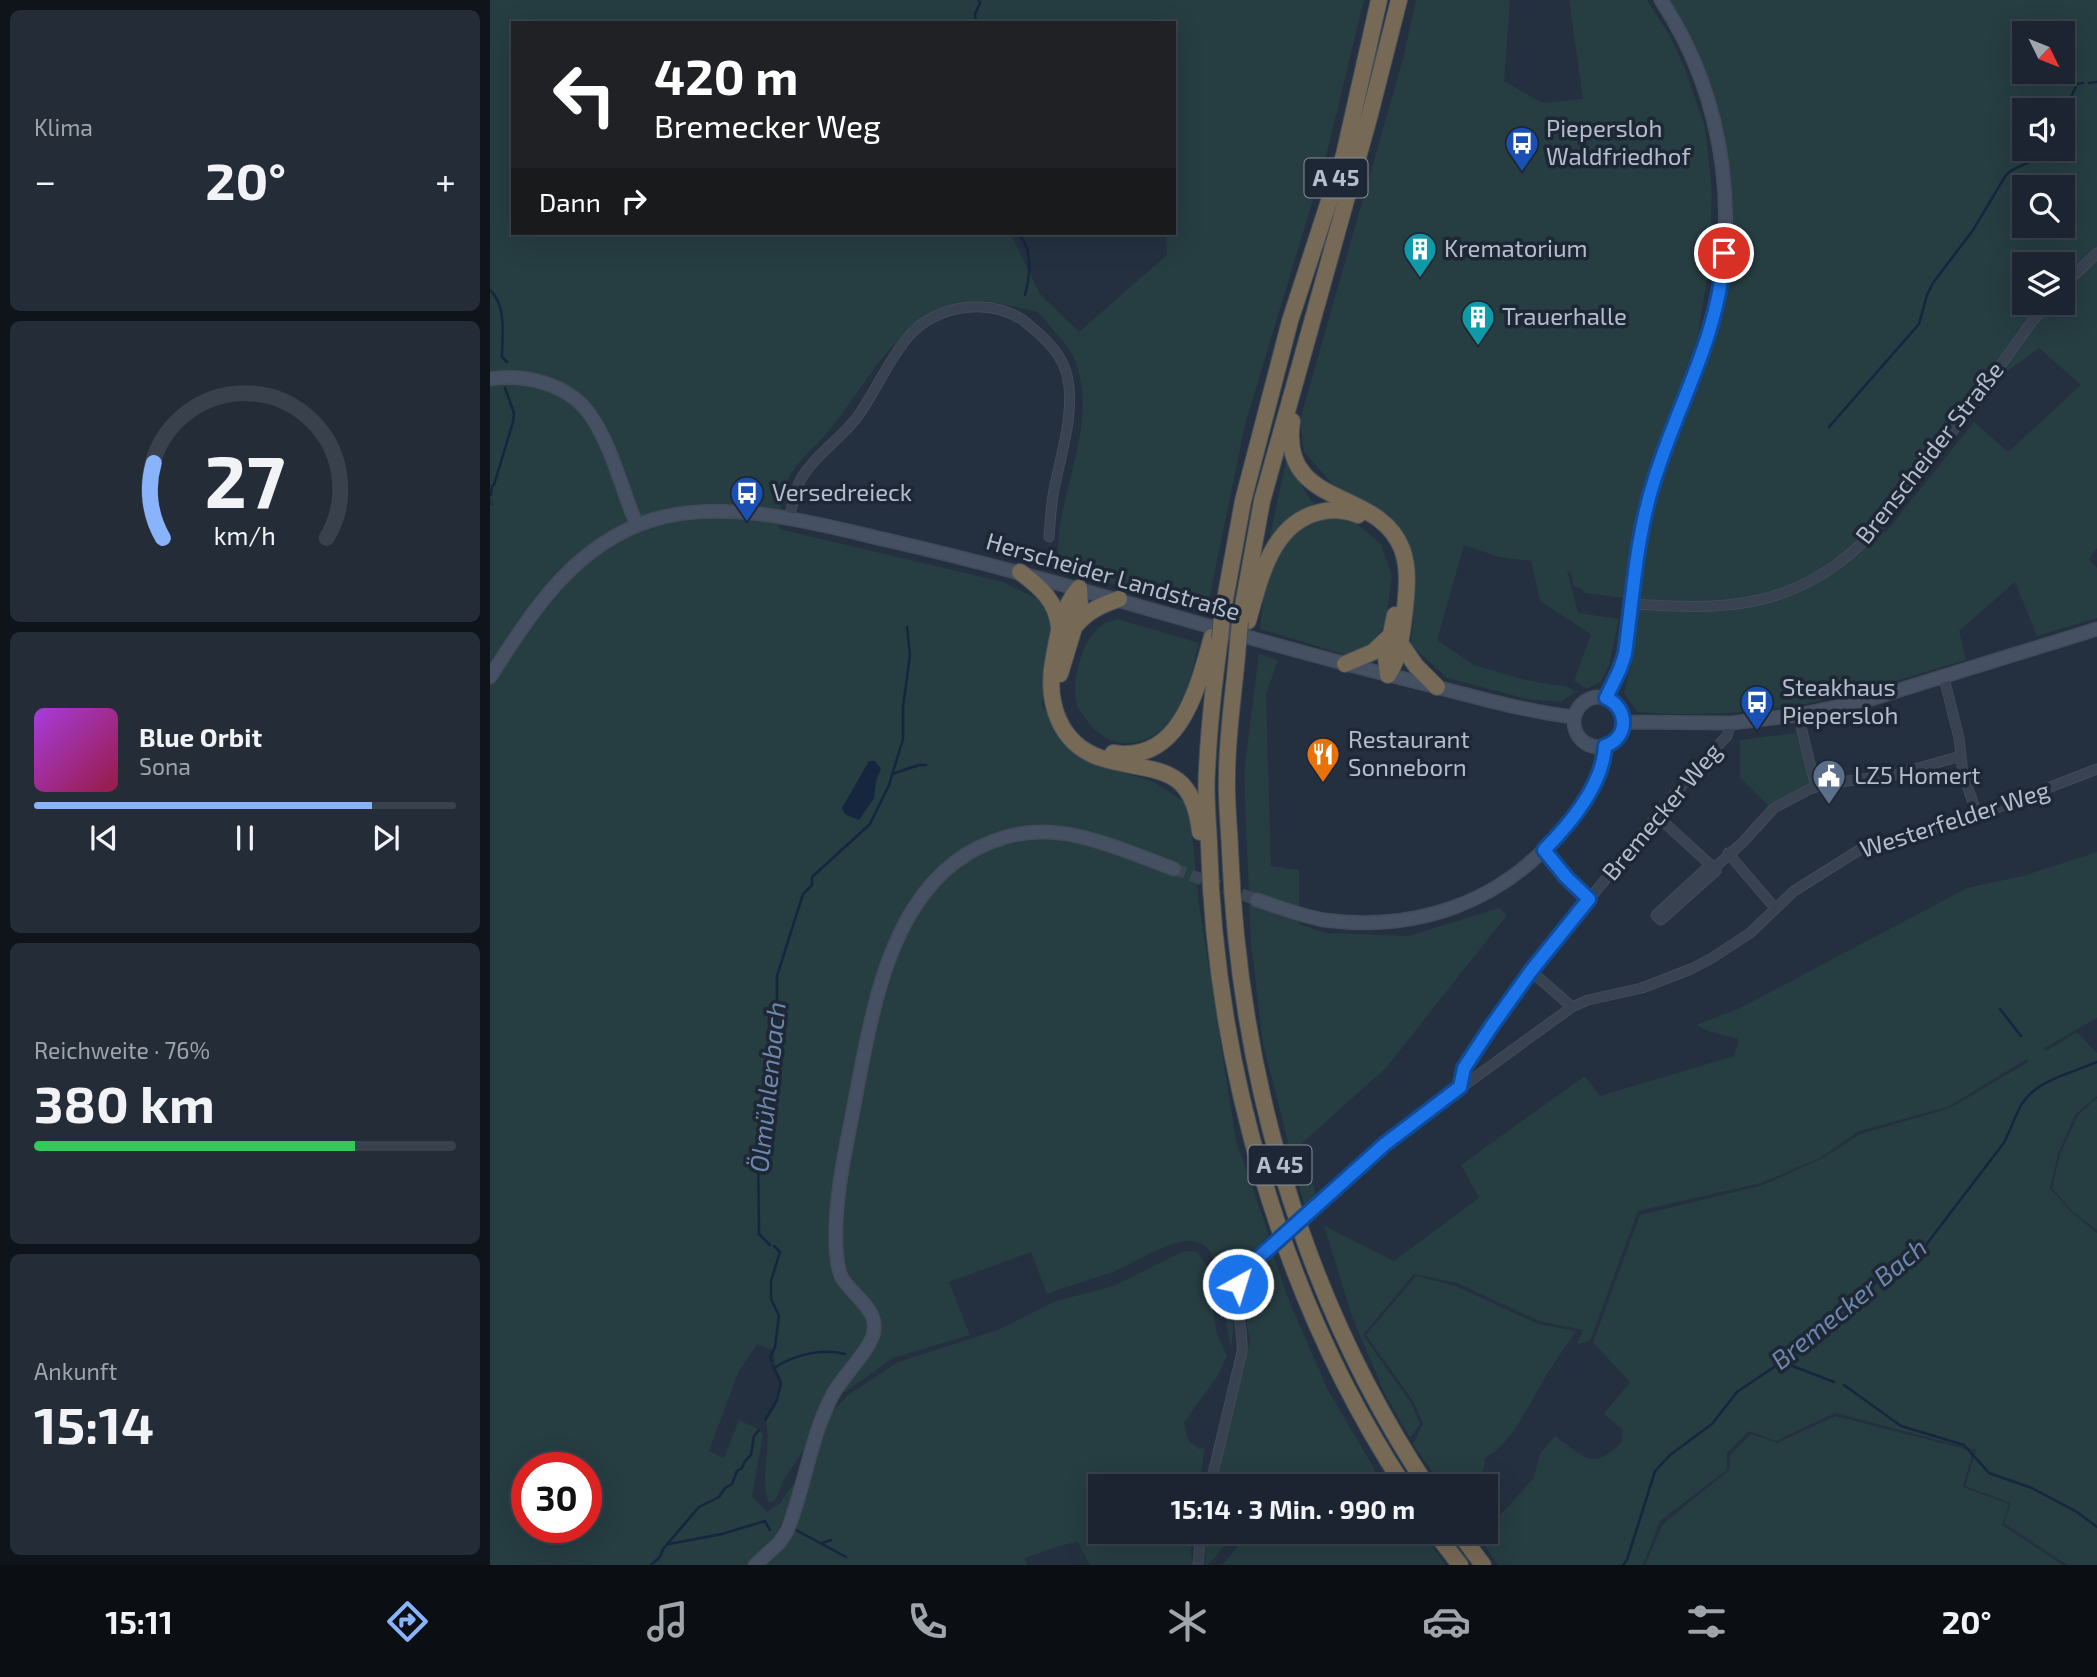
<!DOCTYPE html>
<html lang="de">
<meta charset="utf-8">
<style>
:root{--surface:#1b2430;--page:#242c38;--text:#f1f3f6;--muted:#a0a4ab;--line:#39414c;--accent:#89b3fb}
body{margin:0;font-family:"Exo 2",sans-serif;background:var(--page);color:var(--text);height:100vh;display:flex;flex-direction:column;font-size:26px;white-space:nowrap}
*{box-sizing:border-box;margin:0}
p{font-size:23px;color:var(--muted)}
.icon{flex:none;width:38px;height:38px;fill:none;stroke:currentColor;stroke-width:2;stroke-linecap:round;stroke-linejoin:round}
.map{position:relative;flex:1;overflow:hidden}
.panel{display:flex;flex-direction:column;gap:10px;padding:10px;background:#0f141a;width:490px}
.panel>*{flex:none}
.top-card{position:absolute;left:21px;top:21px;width:665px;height:214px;border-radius:0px;box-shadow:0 7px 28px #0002,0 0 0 2px var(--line);background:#202124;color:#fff;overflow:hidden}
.needle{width:46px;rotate:133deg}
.fabs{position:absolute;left:1522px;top:21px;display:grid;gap:14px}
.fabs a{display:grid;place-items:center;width:63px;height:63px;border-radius:0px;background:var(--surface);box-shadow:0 7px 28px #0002,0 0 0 2px var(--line);font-size:35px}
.speed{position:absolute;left:21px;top:1452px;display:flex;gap:14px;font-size:35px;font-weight:700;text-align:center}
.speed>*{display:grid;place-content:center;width:91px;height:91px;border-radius:50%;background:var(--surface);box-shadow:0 7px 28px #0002,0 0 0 2px var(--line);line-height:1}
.speed .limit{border:10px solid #d22;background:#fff;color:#111}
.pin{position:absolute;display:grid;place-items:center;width:60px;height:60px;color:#fff;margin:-30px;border:4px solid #fff;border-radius:50%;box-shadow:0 2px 7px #0007}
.me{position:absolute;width:77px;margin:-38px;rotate:39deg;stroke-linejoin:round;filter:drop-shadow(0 0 5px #0008)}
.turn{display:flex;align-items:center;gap:24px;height:147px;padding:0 28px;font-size:32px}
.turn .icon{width:91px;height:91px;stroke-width:2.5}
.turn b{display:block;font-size:49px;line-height:60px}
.then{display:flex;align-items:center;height:66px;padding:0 28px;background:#0003;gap:14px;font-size:26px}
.big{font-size:52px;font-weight:700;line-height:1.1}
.panel .widget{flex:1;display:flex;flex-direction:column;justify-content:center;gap:10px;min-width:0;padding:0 24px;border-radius:10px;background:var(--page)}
.panel .dial{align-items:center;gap:0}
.dial svg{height:182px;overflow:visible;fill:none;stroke:var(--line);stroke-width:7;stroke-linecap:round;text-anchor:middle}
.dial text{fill:var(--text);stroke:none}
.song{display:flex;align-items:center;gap:21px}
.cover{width:84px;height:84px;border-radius:10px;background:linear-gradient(135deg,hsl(280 70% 55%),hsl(340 70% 35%))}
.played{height:7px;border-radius:4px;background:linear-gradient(90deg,var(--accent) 80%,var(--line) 80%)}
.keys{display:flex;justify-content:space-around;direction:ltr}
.heat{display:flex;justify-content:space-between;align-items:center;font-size:38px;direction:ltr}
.charge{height:10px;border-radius:5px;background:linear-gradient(90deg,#34c759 76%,var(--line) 0)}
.trip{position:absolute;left:598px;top:1474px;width:410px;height:70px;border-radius:0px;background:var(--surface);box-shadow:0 7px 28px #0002,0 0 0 2px var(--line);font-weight:700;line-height:70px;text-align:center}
.tab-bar{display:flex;height:112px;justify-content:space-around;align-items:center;background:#0b0e13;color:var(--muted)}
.tab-bar .icon{width:49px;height:49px}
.tab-bar .on{color:var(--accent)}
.tab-bar b{font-size:32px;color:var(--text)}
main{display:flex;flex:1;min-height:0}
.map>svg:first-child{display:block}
.green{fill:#263d41;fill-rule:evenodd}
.water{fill:#16263e}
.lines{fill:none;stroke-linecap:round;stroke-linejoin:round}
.stream{stroke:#16263e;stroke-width:2.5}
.secondary-tunnel{stroke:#3a4555;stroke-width:12;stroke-dasharray:12 6;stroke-linecap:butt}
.minor-casing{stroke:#414b59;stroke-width:11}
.secondary-casing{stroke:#414b59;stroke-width:15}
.motorway-casing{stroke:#434d5a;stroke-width:18}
.minor{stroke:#384250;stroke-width:9}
.secondary{stroke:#465063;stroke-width:12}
.motorway{stroke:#766955;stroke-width:16}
.minor-bridge-casing{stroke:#414b59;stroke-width:11;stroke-linecap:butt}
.motorway-bridge-casing{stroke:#434d5a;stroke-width:18;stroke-linecap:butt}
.minor-bridge{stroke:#384250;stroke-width:9}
.motorway-bridge{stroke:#766955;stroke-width:16}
.route-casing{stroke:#114b97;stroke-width:18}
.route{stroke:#1a73e8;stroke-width:12}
.labels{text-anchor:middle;stroke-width:7;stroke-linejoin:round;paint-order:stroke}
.shield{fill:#1d2735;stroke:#87909d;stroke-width:2}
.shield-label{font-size:23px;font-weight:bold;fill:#b4bdca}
.poi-label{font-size:24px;fill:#b4bdca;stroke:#1d2735;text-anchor:start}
.street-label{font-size:24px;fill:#b4bdca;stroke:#1d2735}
.water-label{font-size:26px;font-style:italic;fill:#6d86aa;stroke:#1d2735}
</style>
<main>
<section class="panel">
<div class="widget"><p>Klima</p>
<div class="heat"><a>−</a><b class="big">20°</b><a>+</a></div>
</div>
<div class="widget dial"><svg viewBox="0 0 100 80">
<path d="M14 69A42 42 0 1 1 86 69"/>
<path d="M14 69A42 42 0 0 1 10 36" stroke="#89b3fb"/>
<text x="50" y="56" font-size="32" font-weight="700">27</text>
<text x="50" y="72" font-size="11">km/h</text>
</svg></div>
<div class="widget">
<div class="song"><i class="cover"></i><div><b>Blue Orbit</b><p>Sona</p></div></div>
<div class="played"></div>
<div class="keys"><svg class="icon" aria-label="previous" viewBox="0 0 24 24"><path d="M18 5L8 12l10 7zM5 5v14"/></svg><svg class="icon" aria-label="pause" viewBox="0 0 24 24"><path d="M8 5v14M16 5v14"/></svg><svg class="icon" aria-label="next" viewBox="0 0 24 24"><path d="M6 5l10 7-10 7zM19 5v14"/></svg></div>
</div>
<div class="widget"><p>Reichweite · 76%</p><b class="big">380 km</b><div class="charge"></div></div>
<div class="widget"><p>Ankunft</p><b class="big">15:14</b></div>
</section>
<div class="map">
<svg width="1607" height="1565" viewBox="0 0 1607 1565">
<rect width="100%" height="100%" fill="#243040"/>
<path class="green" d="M0,0H874L836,156L755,425L717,610L569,569C560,499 613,428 584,358C576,341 559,326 548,312C522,307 495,297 469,303C405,319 376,387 338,432C326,446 311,458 302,472C291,489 291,510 289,529L513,582L550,600L563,627L552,705L578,747L609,766L662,781L699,805L709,904L746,1141L779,1235L757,1257L745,1276L741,1291L745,1312L741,1349L727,1267C724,1257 719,1246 707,1242C684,1235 642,1265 620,1273C599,1280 578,1286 557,1294L541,1252L459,1282L480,1335L403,1358L355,1392L341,1387L315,1448L294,1479L285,1501L279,1503C269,1479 282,1448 276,1422L285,1407L292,1383L285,1366L284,1351L267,1344L248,1373L219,1451L234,1458L249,1420L266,1428L273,1434L262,1497L277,1512L290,1503L307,1479L297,1512L279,1547L258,1565H0V506L4,504L0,496ZM23,23H684V233H676L677,255L589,332L550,294L520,233H23ZM37,1468H96V1528H37Z
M926,0H1020L1014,81L1052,103L1093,99L1079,0H1157L1180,36L1195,69L1215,127L1222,191L1220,259L1208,336L1148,506L1135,598L1095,593L1091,588L1084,587L1081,574L1077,570L1088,613L1129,619L1119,665L1111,681L1097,689L1084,681L1101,634L1050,601L1041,561L1009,557L974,545L947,640L984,665L1035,680L1078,687L1086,692L1070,702L1037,699L957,678L921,645L926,578L912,530L882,505L845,487L814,452L810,420L914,55Z
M1167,0H1607V548L1599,559L1607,568V618L1547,636L1525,582L1469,631L1476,660C1430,673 1384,689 1338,699C1275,713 1211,717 1147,712L1134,693L1141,665L1151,547L1160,510L1180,451L1219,353L1228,319L1240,242L1216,95ZM1535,33H1573V72H1535ZM1535,110H1573V149H1535ZM1535,187H1573V226H1535ZM1535,264H1573V303H1535ZM1549,348L1591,385L1518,452L1484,422L1395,533L1383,521L1481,398Z
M796,461L822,502L862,520L891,544L902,576L895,626L878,646L856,655L770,629L780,536Z
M627,619L709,643C702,670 697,702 678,723C653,751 616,750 595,718C593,714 588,709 587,705C581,682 592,638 612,625C616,622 622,621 627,619Z
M769,654L788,660L776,694L781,866L809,870V924L835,933L919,936L1009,908L1017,915L896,1068L811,1144L826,1195L814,1204L773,1044L761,944L754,774Z
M1306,733L1320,775L1319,784L1278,805L1250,777V740Z
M1607,852V1018L1554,1048L1556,1051L1587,1032L1607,1053V1096L1585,1115L1568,1154L1560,1188L1581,1212L1607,1233V1565H1577L1514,1523L1521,1503L1475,1486L1486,1450L1345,1413L1286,1441L1259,1431L1237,1453V1470L1170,1521L1153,1565H1008L984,1531H996V1504L1011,1514L1044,1478L1050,1454L1065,1436C1094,1457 1102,1472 1132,1442L1133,1430L1114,1414L1140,1382L1103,1342L1150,1215L1273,1185L1333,1158L1370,1134L1460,1108L1538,1062L1537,1059L1458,1107L1369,1131L1332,1157L1271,1183L1148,1211L1100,1341L1087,1344L1093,1330L1049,1321L967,1283L924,1274L873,1335L921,1403L930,1424L920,1438L894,1392L862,1316L834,1226L904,1261L989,1198L971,1165L1095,1076L1110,1096L1244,1056L1249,1039L1221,1032L1206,1025L1250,1008L1477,888L1533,876Z
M1607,1098V1230L1583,1212L1562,1188L1570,1154L1588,1115Z
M694,1251L707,1252L716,1265L727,1334L737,1356L727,1377L694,1422L698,1440L709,1449L715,1447L709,1486H611V1531H702L701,1556L704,1565H600L588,1542L572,1545L535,1558L537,1565H275L285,1553L315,1496L322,1476L325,1449L335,1420L358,1395L408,1362L508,1330L566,1301L624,1286Z
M782,1252L799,1301L838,1390L885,1470L887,1482L875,1486H725L760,1341L753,1302L756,1276Z
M926,1276L966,1286L1048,1324L1086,1331C1076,1346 1065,1361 1056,1376C1038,1405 1025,1440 995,1458L994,1469L980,1486H952L923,1444L933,1424L923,1401L876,1335Z
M1345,1416L1483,1451L1473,1487L1519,1504L1512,1525L1573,1565H1155L1173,1524L1239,1470L1240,1455L1261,1434L1287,1443Z
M716,1531H748L718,1565H715Z
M776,1531H931L956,1565H732L752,1542Z"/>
<path class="water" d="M379,761H385L391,769L386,781L384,798L369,820L355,814L352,808Z"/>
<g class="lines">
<path class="stream" d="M486,23L485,14L490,3L489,0
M1599,83L1607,82
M1573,114L1587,84L1593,83
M527,233C544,249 540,275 535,295
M0,290C17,306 12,335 12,357L17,362
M1339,427L1429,324L1437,295L1443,283L1483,230L1516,175C1528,163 1547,164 1557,149
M1,495L2,486L4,485L23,422L24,413L15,388
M402,774L429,765H436
M1510,1009L1531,1036
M280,1245L269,1234L268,1149L280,1120L279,1062L287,1026V976L313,894L322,885V877L380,824L399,785L413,739V707L420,655L417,627
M1297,1360L1300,1365L1344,1382
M282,1361L280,1357L285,1347L289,1316L281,1299V1281L290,1252L284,1246
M284,1368C304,1355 330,1348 355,1354
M1354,1385L1411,1426L1474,1445L1499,1473L1542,1488L1587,1512L1607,1527
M275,1420L287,1400L291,1383L283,1366
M304,1529L356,1557
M332,1543L341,1540
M179,1544L232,1534L275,1521L280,1530
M161,1565L170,1557L173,1549L209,1507L229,1497L235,1488L242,1484L247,1471L252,1468L255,1461L261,1455L264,1436L269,1430
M1133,1565L1137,1560L1165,1471L1180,1455L1222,1424L1247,1392L1296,1359L1351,1305L1429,1254L1513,1144C1520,1132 1523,1121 1529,1109C1543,1080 1580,1074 1607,1062"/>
<path class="secondary-tunnel" d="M684,869L767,900"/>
<defs>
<path id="minor" d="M1573,286L1607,253
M299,520C302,507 304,491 311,479C325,455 351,439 368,416C386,391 398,360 419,336C447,303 506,296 539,325C557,340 574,356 578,380C585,414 569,461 563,495C561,509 560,523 559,537
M1141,604C1180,606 1221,609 1259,602C1301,595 1341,573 1371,544C1389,527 1404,506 1420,486C1463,434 1501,378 1541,323L1558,303
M1454,678L1469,738L1473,774L1487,814
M1308,715L1326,787
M1168,817L1224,868L1252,843L1284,808L1320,789L1334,784L1404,775L1471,756
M1054,850L1076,877L1099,899
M1238,853L1285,908
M1220,865L1166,915L1171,920L1226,871L1224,868
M1041,971L1082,1007
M970,1087L974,1068L1041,971L1197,779L1237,736L1241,723
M831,1203L918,1126L1082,1007L1098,1000L1152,988L1201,969L1222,958L1260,933L1304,891L1374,847L1470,822L1607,769
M720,1486L752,1352C754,1332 742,1292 750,1278C754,1269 763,1263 770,1257
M708,1565L711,1531"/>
<path id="secondary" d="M0,379C34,374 76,383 98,412C122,444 131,489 147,525
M0,677C42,612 83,545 162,520C236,497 327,524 401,541C573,580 740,636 911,678C969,692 1025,710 1084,717
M1084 722a25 25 0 1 1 50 0a25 25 0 1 1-50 0Z
M1116,698L1130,669L1134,654C1142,605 1144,555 1156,507C1170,450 1198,397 1216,342C1253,228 1237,100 1171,0
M1133,722L1241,723L1308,715L1374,701L1607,629
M767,900C789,907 811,916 834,920C927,932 1011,903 1072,830C1092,807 1113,777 1115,746
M265,1565L289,1543L297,1531C315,1487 320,1438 342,1396C351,1377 383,1348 384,1330C387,1308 362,1295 352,1278C347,1269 347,1257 346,1247C344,1200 355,1152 364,1106C376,1042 389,960 426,905C448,871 477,848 516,837C573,820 632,850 684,869"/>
<path id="motorway" d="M802,421C789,510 888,486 912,549C919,568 917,588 915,608C912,631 911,655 898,675
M530,572C550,587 567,601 569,628
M589,588C571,609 568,635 563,662C556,702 569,744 611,758C662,774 702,760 710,832
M732,616L753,501L800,321L854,155L889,0
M758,621C770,580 781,523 830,512C842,509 857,510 868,515
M750,622L772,501L879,118L909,0
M586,625C598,611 611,605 629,599
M730,638C724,682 719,726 717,770C715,794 718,820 719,844C725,1065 792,1300 914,1486
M748,643C745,687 737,731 737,776C736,800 739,825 740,850C749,1075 812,1297 937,1486
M910,643L926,666L947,687
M855,664L883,652L899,637
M570,674L590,608L589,588
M898,675L896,657L905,615
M623,753C691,764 708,686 722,637
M944,1531L970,1565
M968,1531L993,1565"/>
</defs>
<use href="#minor" class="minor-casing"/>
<use href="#secondary" class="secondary-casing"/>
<use href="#motorway" class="motorway-casing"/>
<use href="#minor" class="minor"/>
<use href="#secondary" class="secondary"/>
<use href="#motorway" class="motorway"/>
<defs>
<path id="minor-bridge" d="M770,1257L831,1203"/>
<path id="motorway-bridge" d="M730,638L732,616
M748,643L750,622"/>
</defs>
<use href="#minor-bridge" class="minor-bridge-casing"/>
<use href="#motorway-bridge" class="motorway-bridge-casing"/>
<use href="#minor-bridge" class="minor-bridge"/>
<use href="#motorway-bridge" class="motorway-bridge"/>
</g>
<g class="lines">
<defs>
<path id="route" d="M748,1284L750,1276L757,1268L895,1144L970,1087L974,1068L1001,1027L1041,971L1099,899L1076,877L1054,850C1080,824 1113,785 1115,746C1139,738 1139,708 1116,698L1130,669L1135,654C1143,596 1146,537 1164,481C1187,405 1230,334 1234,253"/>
</defs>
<use href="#route" class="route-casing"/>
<use href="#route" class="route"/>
</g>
<defs>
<symbol id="bus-pin" viewBox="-11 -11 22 30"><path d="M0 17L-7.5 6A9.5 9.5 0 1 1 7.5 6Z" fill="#1a4fb4" stroke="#1d2735"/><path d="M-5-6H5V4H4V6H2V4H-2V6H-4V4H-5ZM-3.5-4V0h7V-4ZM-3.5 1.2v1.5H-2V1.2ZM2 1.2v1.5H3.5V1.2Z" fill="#fff"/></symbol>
<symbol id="building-pin" viewBox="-11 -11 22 30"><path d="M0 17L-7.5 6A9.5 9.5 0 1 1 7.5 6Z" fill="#0f9aa8" stroke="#1d2735"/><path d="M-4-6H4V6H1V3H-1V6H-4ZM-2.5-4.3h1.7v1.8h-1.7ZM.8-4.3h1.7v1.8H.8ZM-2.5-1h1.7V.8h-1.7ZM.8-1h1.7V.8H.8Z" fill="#fff"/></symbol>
<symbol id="restaurant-pin" viewBox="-11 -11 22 30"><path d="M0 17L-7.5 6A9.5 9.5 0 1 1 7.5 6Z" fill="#e8710a" stroke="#1d2735"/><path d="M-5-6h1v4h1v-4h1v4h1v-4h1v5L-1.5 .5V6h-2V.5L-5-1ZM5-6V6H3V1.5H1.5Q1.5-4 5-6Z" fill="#fff"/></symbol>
<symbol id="civic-pin" viewBox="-11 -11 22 30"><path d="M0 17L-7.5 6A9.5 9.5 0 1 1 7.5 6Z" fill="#5c6f8a" stroke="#1d2735"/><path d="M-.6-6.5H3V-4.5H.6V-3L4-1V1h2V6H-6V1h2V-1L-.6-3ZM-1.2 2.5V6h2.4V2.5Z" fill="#fff"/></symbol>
</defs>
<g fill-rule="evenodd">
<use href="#bus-pin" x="1013" y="124" width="38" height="52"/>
<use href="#building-pin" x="911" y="230" width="38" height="52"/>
<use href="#building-pin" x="969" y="298" width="38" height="52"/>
<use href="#bus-pin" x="238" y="474" width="38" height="52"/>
<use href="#bus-pin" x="1248" y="683" width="38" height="52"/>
<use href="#restaurant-pin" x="814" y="735" width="38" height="52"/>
<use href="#civic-pin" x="1320" y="757" width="38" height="52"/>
</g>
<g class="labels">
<g class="shield">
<rect x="814.5" y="158.5" width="63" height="39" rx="5"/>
<rect x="758.5" y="1145.5" width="63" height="39" rx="5"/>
</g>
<g class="shield-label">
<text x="846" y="186">A 45</text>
<text x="790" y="1173">A 45</text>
</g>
<g class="poi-label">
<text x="1056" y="137">Piepersloh<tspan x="1056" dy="28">Waldfriedhof</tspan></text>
<text x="954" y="257">Krematorium</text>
<text x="1012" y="325">Trauerhalle</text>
<text x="282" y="501">Versedreieck</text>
<text x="1292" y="696">Steakhaus<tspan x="1292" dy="28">Piepersloh</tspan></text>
<text x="858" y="748">Restaurant<tspan x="858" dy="28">Sonneborn</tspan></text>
<text x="1364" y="784">LZ5 Homert</text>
</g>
<g class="street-label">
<text transform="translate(1440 453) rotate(-52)" y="8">Brenscheider Straße</text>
<text transform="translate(623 577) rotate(16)" y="8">Herscheider Landstraße</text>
<text transform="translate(1172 812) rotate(-50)" y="8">Bremecker Weg</text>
<text transform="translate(1465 820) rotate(-18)" y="8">Westerfelder Weg</text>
</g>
<g class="water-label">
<text transform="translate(278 1087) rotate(-84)" y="9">Ölmühlenbach</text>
<text transform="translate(1359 1304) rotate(-39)" y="9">Bremecker Bach</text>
</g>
</g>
</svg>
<div class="fabs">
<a><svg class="needle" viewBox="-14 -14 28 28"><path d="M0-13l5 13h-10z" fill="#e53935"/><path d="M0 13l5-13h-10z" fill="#a0a4ab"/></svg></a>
<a><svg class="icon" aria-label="sound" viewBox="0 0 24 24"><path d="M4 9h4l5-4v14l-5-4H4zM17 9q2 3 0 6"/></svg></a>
<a><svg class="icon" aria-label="search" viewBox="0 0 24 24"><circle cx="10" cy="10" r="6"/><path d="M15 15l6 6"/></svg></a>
<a><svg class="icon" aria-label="layers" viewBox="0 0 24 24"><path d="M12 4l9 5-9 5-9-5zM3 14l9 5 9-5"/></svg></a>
</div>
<div class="speed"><div class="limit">30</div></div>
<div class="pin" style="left:1234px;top:253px;background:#d93025"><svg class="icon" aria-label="arrive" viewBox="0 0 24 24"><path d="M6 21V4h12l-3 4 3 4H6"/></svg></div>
<svg class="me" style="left:748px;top:1284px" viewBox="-20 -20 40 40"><circle r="17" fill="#1a73e8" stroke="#fff" stroke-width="3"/><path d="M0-11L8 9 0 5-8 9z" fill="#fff"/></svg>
<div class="trip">15:14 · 3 Min. · 990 m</div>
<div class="top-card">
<div class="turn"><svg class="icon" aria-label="left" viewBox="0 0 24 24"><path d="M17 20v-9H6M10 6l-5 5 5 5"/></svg><div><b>420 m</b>Bremecker Weg</div></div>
<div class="then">Dann<svg class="icon" aria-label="right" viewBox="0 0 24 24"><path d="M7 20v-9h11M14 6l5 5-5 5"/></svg></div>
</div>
</div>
</main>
<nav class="tab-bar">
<b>15:11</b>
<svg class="icon on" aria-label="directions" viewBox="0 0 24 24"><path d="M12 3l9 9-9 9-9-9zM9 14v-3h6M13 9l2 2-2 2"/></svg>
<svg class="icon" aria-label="music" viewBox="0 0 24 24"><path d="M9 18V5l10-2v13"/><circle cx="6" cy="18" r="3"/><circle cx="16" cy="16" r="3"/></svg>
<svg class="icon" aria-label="phone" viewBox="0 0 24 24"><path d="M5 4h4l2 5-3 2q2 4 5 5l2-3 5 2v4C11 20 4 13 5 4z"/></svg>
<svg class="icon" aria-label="climate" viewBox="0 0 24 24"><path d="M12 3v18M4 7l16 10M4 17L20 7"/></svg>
<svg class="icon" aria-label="car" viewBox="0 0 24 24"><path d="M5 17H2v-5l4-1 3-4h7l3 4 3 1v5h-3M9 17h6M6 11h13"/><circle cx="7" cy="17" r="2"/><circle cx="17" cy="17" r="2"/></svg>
<svg class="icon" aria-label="filters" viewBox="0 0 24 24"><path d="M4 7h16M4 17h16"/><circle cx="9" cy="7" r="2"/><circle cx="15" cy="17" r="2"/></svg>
<b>20°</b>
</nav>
